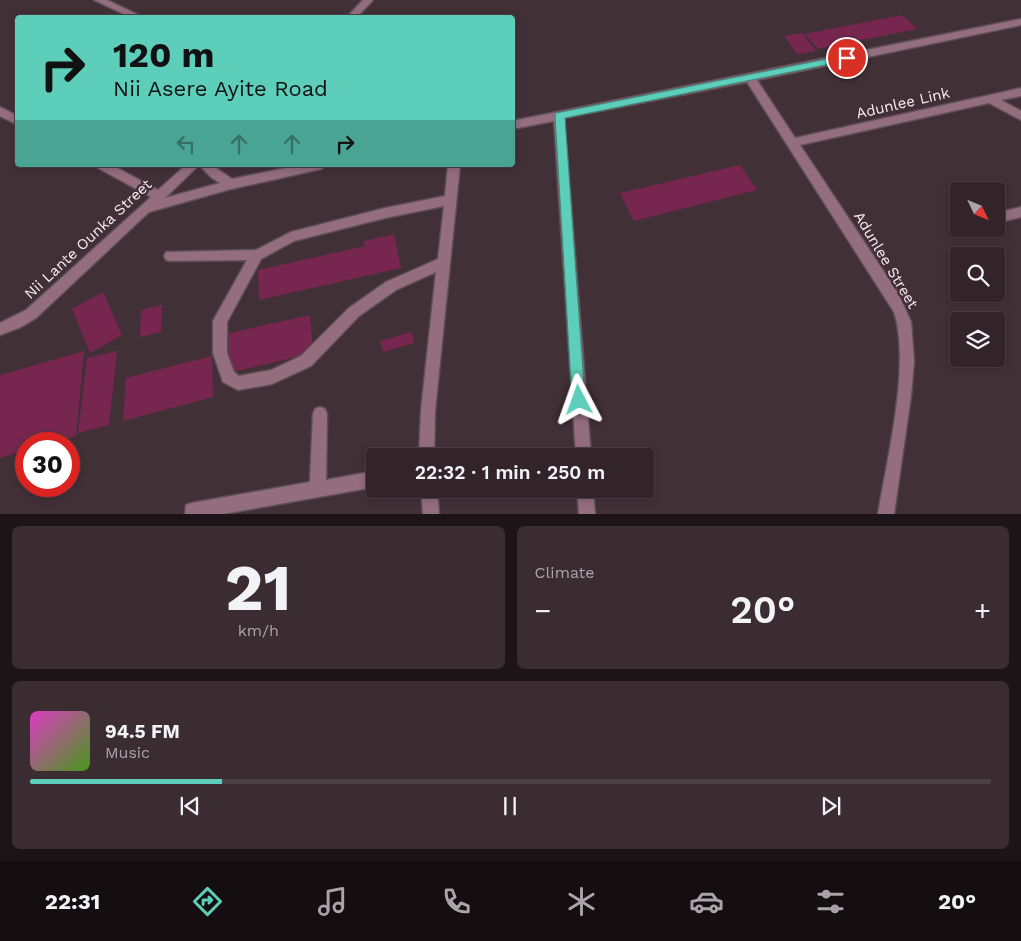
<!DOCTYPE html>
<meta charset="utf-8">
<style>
:root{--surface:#322429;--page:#3a2c31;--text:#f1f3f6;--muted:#a8a4a8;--line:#4d4146;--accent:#5dceb9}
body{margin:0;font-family:"Work Sans",sans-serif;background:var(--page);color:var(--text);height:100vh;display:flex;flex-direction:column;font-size:19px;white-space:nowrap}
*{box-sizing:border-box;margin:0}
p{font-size:16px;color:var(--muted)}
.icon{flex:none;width:28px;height:28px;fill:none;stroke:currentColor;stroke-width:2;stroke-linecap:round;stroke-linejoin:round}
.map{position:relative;height:514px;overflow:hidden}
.drawer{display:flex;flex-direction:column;gap:12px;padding:12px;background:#1c1417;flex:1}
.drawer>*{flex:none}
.top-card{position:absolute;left:15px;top:15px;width:500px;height:152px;border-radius:5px;box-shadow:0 2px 8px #0003,0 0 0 1px var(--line);background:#5dceb9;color:#111;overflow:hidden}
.needle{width:32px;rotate:133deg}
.buttons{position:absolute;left:950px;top:182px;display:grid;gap:10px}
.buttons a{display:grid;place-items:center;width:55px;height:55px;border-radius:5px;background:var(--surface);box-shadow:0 2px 8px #0003,0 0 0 1px var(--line);font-size:25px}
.speed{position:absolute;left:15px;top:432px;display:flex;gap:10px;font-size:25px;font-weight:700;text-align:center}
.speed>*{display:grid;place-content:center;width:65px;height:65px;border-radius:50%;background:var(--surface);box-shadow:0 2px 8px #0003,0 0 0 1px var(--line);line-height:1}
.speed .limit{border:8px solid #d22;background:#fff;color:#111}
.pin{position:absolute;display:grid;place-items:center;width:42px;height:42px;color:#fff;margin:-21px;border:2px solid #fff;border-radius:50%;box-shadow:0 1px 5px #0007}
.me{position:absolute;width:55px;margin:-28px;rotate:356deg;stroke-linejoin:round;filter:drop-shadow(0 0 4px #0008)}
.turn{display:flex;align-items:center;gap:18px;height:105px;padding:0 15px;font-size:22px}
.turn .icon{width:65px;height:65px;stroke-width:2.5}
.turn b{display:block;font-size:35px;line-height:42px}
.lanes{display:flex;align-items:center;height:48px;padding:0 15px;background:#0003;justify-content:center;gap:25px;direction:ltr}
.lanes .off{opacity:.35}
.big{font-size:38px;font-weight:600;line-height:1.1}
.drawer .tile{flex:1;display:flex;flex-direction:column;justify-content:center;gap:8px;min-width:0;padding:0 18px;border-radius:8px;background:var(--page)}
.drawer .dial{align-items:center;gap:0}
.dial b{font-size:65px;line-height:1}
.song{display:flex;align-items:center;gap:15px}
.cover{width:60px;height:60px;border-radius:8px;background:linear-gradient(135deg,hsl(310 70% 55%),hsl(100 70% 35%))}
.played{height:5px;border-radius:2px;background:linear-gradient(90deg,var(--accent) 20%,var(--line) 20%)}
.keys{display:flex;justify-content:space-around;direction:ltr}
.heat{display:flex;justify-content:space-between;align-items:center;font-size:28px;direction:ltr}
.drawer .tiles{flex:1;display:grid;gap:12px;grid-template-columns:1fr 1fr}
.tile:last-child{grid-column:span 2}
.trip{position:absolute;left:366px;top:448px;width:288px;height:50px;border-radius:5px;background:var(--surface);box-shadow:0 2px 8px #0003,0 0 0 1px var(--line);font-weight:600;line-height:50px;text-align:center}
.menu{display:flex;height:80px;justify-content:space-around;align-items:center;background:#140e10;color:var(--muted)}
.menu .icon{width:35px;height:35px}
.menu .selected{color:var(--accent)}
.menu b{font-size:22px;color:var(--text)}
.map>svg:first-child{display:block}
.building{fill:#77274f}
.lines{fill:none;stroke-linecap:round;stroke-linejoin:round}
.minor-casing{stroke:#5f4e55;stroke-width:3}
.minor{fill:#946e7e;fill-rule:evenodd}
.route{fill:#5dceb9;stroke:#3c8678}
.labels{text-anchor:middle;stroke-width:5;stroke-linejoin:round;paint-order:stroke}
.street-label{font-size:15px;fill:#f8ebf0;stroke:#423037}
</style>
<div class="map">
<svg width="1021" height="514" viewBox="0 0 1021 514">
<rect width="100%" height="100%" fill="#423037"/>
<path class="building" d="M902,15L917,29L818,49L805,34Z
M802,33L816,51L797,54L784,36Z
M740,165L757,190L634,221L620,193Z
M394,234L401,268L259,300L258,270L365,246L364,241Z
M103,292L122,335L90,353L72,309Z
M162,305L161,332L140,337L141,310Z
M310,315L313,353L228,373L229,333Z
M412,332L414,343L383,352L380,341Z
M84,351L76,436L49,444H26V450L0,458V375Z
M117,351L109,425L78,433L87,358Z
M212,356L213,397L123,421L126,378Z"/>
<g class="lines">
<defs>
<path id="minor" d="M94,0H107L145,18H132Z
M363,0H373L356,18H346Z
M1021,19V25L757,80L795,138L1021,88V96L1001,100L1021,111V120L989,103L800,145L898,293L911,322L914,361L911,396L894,514H878C887,459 911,363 894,312L747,82L564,118L591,456H576L554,121L512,129V121Z
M0,107L18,116V125L0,116Z
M96,165H112L158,190L186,165H199L165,198L220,183L212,178L199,165H212L232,179L300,165H327L321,169L231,189L149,212L36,318L21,327L0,335V323L26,310L151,197L98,168Z
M448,165H460L435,411L434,456H419L421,411L436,272L396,290L359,316L311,366L272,384L238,390L223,382L213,353V321L247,260L170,261L166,260L164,256L166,252L256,250L291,232L385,208L445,196ZM444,206L438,259L386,282L349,308L301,356L271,370L239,376L234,372L227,353V322L261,259L294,241L385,218Z
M1021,207V217L996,223V213Z
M320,407L325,409L327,414L326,480L375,471V487L223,514H185L186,505L192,503L310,482L313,414L315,409Z
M421,489H437L439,514H423Z
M577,489H593L595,514H579Z"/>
</defs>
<use href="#minor" class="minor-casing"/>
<use href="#minor" class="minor"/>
</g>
<path class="route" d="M847,55L850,56V60L565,118L585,400L584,404L579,406L574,404L572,400L555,116L556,113Z"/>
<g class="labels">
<g class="street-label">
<text transform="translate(903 103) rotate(-13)" y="5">Adunlee Link</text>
<text transform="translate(88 239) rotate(-43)" y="5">Nii Lante Ounka Street</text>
<text transform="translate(886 260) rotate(59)" y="5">Adunlee Street</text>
</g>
</g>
</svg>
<div class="buttons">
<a><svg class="needle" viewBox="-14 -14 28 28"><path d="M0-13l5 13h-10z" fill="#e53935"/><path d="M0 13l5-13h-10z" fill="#a8a4a8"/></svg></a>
<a><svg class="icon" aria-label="search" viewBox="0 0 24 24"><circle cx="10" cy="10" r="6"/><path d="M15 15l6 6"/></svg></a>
<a><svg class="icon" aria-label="layers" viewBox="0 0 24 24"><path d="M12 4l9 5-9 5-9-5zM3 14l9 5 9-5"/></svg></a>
</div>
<div class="speed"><div class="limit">30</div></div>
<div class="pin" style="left:847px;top:58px;background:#d93025"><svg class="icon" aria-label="arrive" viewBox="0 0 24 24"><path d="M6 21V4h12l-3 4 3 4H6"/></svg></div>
<svg class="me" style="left:579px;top:400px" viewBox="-20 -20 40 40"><path d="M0-17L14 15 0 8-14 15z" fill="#5dceb9" stroke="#fff" stroke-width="4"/></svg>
<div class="trip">22:32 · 1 min · 250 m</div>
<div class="top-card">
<div class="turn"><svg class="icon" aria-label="right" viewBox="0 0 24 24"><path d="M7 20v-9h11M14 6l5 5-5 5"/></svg><div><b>120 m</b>Nii Asere Ayite Road</div></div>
<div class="lanes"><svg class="icon off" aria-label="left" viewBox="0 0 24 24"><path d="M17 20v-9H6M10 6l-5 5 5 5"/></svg><svg class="icon off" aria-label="ahead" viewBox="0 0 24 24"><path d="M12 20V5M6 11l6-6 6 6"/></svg><svg class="icon off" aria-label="ahead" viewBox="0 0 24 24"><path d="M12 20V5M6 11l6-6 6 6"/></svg><svg class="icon" aria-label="right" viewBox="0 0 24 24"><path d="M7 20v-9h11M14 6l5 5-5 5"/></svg></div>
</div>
</div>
<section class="drawer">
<div class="tiles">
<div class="tile dial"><b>21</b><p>km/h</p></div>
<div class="tile"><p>Climate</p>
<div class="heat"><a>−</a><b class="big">20°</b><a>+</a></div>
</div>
<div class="tile">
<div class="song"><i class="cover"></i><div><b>94.5 FM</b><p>Music</p></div></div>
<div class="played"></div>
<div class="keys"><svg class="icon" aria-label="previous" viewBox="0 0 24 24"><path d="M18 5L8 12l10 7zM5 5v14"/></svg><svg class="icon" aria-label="pause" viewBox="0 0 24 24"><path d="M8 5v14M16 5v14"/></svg><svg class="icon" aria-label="next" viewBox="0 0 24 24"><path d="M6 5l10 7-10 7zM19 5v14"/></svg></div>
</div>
</div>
</section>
<nav class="menu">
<b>22:31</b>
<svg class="icon selected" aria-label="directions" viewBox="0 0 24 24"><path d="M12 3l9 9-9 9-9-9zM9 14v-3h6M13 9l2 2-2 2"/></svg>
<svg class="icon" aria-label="music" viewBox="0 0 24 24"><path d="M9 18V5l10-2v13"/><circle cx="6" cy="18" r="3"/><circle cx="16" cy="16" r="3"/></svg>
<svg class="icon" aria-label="phone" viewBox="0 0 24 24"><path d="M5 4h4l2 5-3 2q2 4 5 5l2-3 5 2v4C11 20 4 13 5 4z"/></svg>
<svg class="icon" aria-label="climate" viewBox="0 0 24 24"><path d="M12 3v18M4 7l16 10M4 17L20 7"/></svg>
<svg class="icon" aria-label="car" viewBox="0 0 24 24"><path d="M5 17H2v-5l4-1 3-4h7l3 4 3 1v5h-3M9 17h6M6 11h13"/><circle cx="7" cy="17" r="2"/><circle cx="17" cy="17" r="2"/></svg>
<svg class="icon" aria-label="filters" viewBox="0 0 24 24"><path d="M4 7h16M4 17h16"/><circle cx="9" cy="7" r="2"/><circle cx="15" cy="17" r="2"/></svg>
<b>20°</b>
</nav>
